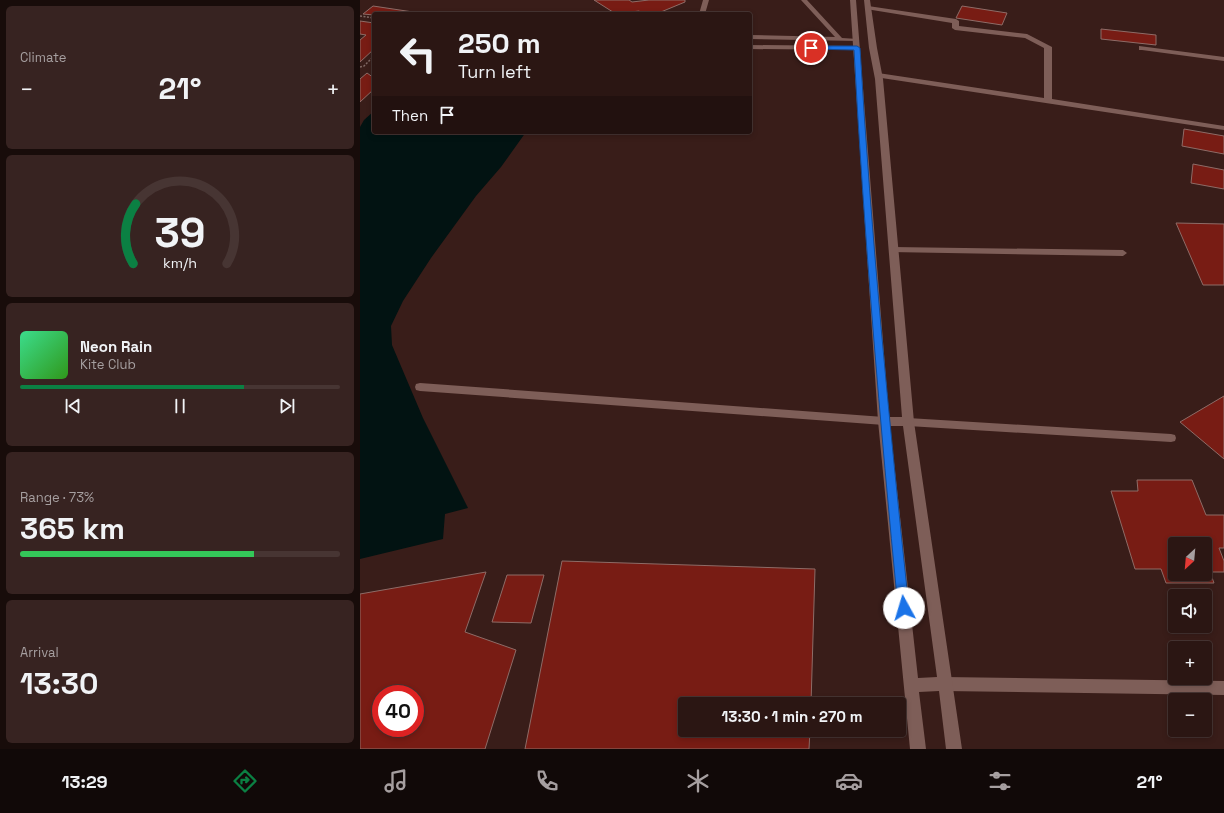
<!DOCTYPE html>
<meta charset="utf-8">
<style>
:root{--surface:#2b1613;--page:#372321;--text:#f1f3f6;--muted:#a69fa0;--line:#473533;--accent:#0b8043}
body{margin:0;font-family:"Space Grotesk",sans-serif;background:var(--page);color:var(--text);height:100vh;display:flex;flex-direction:column;font-size:15px;white-space:nowrap}
*{box-sizing:border-box;margin:0}
p{font-size:13px;color:var(--muted)}
.icon{flex:none;width:22px;height:22px;fill:none;stroke:currentColor;stroke-width:2;stroke-linecap:round;stroke-linejoin:round}
.map{position:relative;flex:1;overflow:hidden}
.side{display:flex;flex-direction:column;gap:6px;padding:6px;background:#180c0a;width:360px}
.side>*{flex:none}
.guide{position:absolute;left:12px;top:12px;width:380px;height:122px;border-radius:4px;box-shadow:0 2px 6px #0003,0 0 0 1px var(--line);background:#2b1613;color:var(--text);overflow:hidden}
.needle{width:26px;rotate:206deg}
.fabs{position:absolute;left:808px;top:537px;display:grid;gap:8px}
.fabs a{display:grid;place-items:center;width:44px;height:44px;border-radius:4px;background:var(--surface);box-shadow:0 2px 6px #0003,0 0 0 1px var(--line);font-size:20px}
.speed{position:absolute;left:12px;top:685px;display:flex;gap:8px;font-size:20px;font-weight:700;text-align:center}
.speed>*{display:grid;place-content:center;width:52px;height:52px;border-radius:50%;background:var(--surface);box-shadow:0 2px 6px #0003,0 0 0 1px var(--line);line-height:1}
.speed .limit{border:6px solid #d22;background:#fff;color:#111}
.pin{position:absolute;display:grid;place-items:center;width:34px;height:34px;color:#fff;margin:-17px;border:2px solid #fff;border-radius:50%;box-shadow:0 1px 4px #0007}
.me{position:absolute;width:44px;margin:-22px;rotate:354deg;stroke-linejoin:round;filter:drop-shadow(0 0 3px #0008)}
.turn{display:flex;align-items:center;gap:14px;height:84px;padding:0 20px;font-size:18px}
.turn .icon{width:52px;height:52px;stroke-width:2.5}
.turn b{display:block;font-size:28px;line-height:34px}
.then{display:flex;align-items:center;height:38px;padding:0 20px;background:#0003;gap:8px;font-size:15px}
.big{font-size:30px;font-weight:700;line-height:1.1}
.side .widget{flex:1;display:flex;flex-direction:column;justify-content:center;gap:6px;min-width:0;padding:0 14px;border-radius:6px;background:var(--page)}
.side .dial{align-items:center;gap:0}
.dial svg{height:104px;overflow:visible;fill:none;stroke:var(--line);stroke-width:7;stroke-linecap:round;text-anchor:middle}
.dial text{fill:var(--text);stroke:none}
.song{display:flex;align-items:center;gap:12px}
.cover{width:48px;height:48px;border-radius:6px;background:linear-gradient(135deg,hsl(150 70% 55%),hsl(110 70% 35%))}
.played{height:4px;border-radius:2px;background:linear-gradient(90deg,var(--accent) 70%,var(--line) 70%)}
.keys{display:flex;justify-content:space-around;direction:ltr}
.heat{display:flex;justify-content:space-between;align-items:center;font-size:22px;direction:ltr}
.charge{height:6px;border-radius:3px;background:linear-gradient(90deg,#34c759 73%,var(--line) 0)}
.trip{position:absolute;left:318px;top:697px;width:228px;height:40px;border-radius:4px;background:var(--surface);box-shadow:0 2px 6px #0003,0 0 0 1px var(--line);font-weight:700;line-height:40px;text-align:center}
.dock{display:flex;height:64px;justify-content:space-around;align-items:center;background:#110908;color:var(--muted)}
.dock .icon{width:28px;height:28px}
.dock .selected{color:var(--accent)}
.dock b{font-size:18px;color:var(--text)}
main{display:flex;flex:1;min-height:0}
.map>svg:first-child{display:block}
.water{fill:#021312}
.building{fill:#781c14;stroke:#8e6c67;fill-rule:evenodd}
.lines{fill:none;stroke-linecap:round;stroke-linejoin:round}
.path{stroke:#806864;stroke-width:1.5;stroke-dasharray:2 1.5;stroke-linecap:butt}
.service{fill:#7e5e58;fill-rule:evenodd}
.minor{fill:#7e5e58;fill-rule:evenodd}
.tertiary{fill:#7e5e58;fill-rule:evenodd}
.route{fill:#1a73e8;stroke:#114b97}
</style>
<main>
<section class="side">
<div class="widget"><p>Climate</p>
<div class="heat"><a>−</a><b class="big">21°</b><a>+</a></div>
</div>
<div class="widget dial"><svg viewBox="0 0 100 80">
<path d="M14 69A42 42 0 1 1 86 69"/>
<path d="M14 69A42 42 0 0 1 16 23" stroke="#0b8043"/>
<text x="50" y="56" font-size="32" font-weight="700">39</text>
<text x="50" y="72" font-size="11">km/h</text>
</svg></div>
<div class="widget">
<div class="song"><i class="cover"></i><div><b>Neon Rain</b><p>Kite Club</p></div></div>
<div class="played"></div>
<div class="keys"><svg class="icon" aria-label="previous" viewBox="0 0 24 24"><path d="M18 5L8 12l10 7zM5 5v14"/></svg><svg class="icon" aria-label="pause" viewBox="0 0 24 24"><path d="M8 5v14M16 5v14"/></svg><svg class="icon" aria-label="next" viewBox="0 0 24 24"><path d="M6 5l10 7-10 7zM19 5v14"/></svg></div>
</div>
<div class="widget"><p>Range · 73%</p><b class="big">365 km</b><div class="charge"></div></div>
<div class="widget"><p>Arrival</p><b class="big">13:30</b></div>
</section>
<div class="map">
<svg width="864" height="749" viewBox="0 0 864 749">
<rect width="100%" height="100%" fill="#391d19"/>
<path class="water" d="M14,111V132H166L141,167L116,196L71,258L43,301L31,326L32,345L63,418L108,508L85,514L83,539L0,559V127L4,120Z"/>
<path class="building" d="M234,0H269L272,2L289,0H325V2L296,14H283L279,11L256,14Z
M13,6L53,12L50,14L14,15L3,14Z
M602,6L647,13L642,25L596,18Z
M0,21L14,23V49L0,62V40L6,35L0,34Z
M741,29L796,35V45L741,39Z
M7,73L14,78V89L0,102V79Z
M824,129L864,136V154L822,146Z
M833,164L864,170V189L831,183Z
M816,223L864,224V285H843Z
M864,396V459L820,422Z
M777,480H832L846,515H864V548H859L864,561V572H850L854,583H806L801,569H775L751,491H778ZM815,544H845V574H815Z
M202,561L455,569L451,704H325V730H450L449,749H165Z
M126,572L105,632L156,650L125,749H0V594ZM21,694H55V728H21Z
M147,575H184L171,623L132,622Z"/>
<g class="lines">
<path class="path" d="M0,16L14,18
M0,67L4,66L14,56"/>
<path class="service" d="M343,0H349L345,14H339Z
M441,0H447L482,38L498,39V41L390,39V35L475,37Z
M390,45L497,46L500,48L497,50L390,49Z
M533,247L763,250L767,253L763,256L530,252L529,250Z
M60,383L524,417L528,418L529,421L528,424L524,425L60,391L56,390L55,387L56,384Z
M548,418L811,434L815,435L816,438L815,441L811,442L548,426L544,425L543,422L544,419Z
M584,677L864,681V695L584,691L579,689L577,684L579,679Z"/>
<path class="minor" d="M508,6L596,19L599,21V26L667,34L692,47V99L864,126V130L515,77V73H518L684,98V48L665,38L595,30L592,28V23L506,9L505,8Z
M779,46L864,57V61L782,50H779Z"/>
<path class="tertiary" d="M490,0H496L529,417H542L515,79L509,48L504,0H510L517,48L523,79L554,422L602,749H586L579,691L559,692L566,749H550L518,421ZM530,426H543L577,677L558,678Z"/>
</g>
<path class="route" d="M449,46H497L500,48C511,235 529,421 549,608L548,611L544,613L539,611L538,608C520,422 504,236 494,50L451,49H449Z"/>
</svg>
<div class="fabs">
<a><svg class="needle" viewBox="-14 -14 28 28"><path d="M0-13l5 13h-10z" fill="#e53935"/><path d="M0 13l5-13h-10z" fill="#a69fa0"/></svg></a>
<a><svg class="icon" aria-label="sound" viewBox="0 0 24 24"><path d="M4 9h4l5-4v14l-5-4H4zM17 9q2 3 0 6"/></svg></a>
<a>+</a>
<a>−</a>
</div>
<div class="speed"><div class="limit">40</div></div>
<div class="pin" style="left:451px;top:48px;background:#d93025"><svg class="icon" aria-label="arrive" viewBox="0 0 24 24"><path d="M6 21V4h12l-3 4 3 4H6"/></svg></div>
<svg class="me" style="left:544px;top:608px" viewBox="-20 -20 40 40"><circle r="19" fill="#fff"/><path d="M0-13L10 11 0 6-10 11z" fill="#1a73e8"/></svg>
<div class="trip">13:30 · 1 min · 270 m</div>
<div class="guide">
<div class="turn"><svg class="icon" aria-label="left" viewBox="0 0 24 24"><path d="M17 20v-9H6M10 6l-5 5 5 5"/></svg><div><b>250 m</b>Turn left</div></div>
<div class="then">Then<svg class="icon" aria-label="arrive" viewBox="0 0 24 24"><path d="M6 21V4h12l-3 4 3 4H6"/></svg></div>
</div>
</div>
</main>
<nav class="dock">
<b>13:29</b>
<svg class="icon selected" aria-label="directions" viewBox="0 0 24 24"><path d="M12 3l9 9-9 9-9-9zM9 14v-3h6M13 9l2 2-2 2"/></svg>
<svg class="icon" aria-label="music" viewBox="0 0 24 24"><path d="M9 18V5l10-2v13"/><circle cx="6" cy="18" r="3"/><circle cx="16" cy="16" r="3"/></svg>
<svg class="icon" aria-label="phone" viewBox="0 0 24 24"><path d="M5 4h4l2 5-3 2q2 4 5 5l2-3 5 2v4C11 20 4 13 5 4z"/></svg>
<svg class="icon" aria-label="climate" viewBox="0 0 24 24"><path d="M12 3v18M4 7l16 10M4 17L20 7"/></svg>
<svg class="icon" aria-label="car" viewBox="0 0 24 24"><path d="M5 17H2v-5l4-1 3-4h7l3 4 3 1v5h-3M9 17h6M6 11h13"/><circle cx="7" cy="17" r="2"/><circle cx="17" cy="17" r="2"/></svg>
<svg class="icon" aria-label="filters" viewBox="0 0 24 24"><path d="M4 7h16M4 17h16"/><circle cx="9" cy="7" r="2"/><circle cx="15" cy="17" r="2"/></svg>
<b>21°</b>
</nav>
